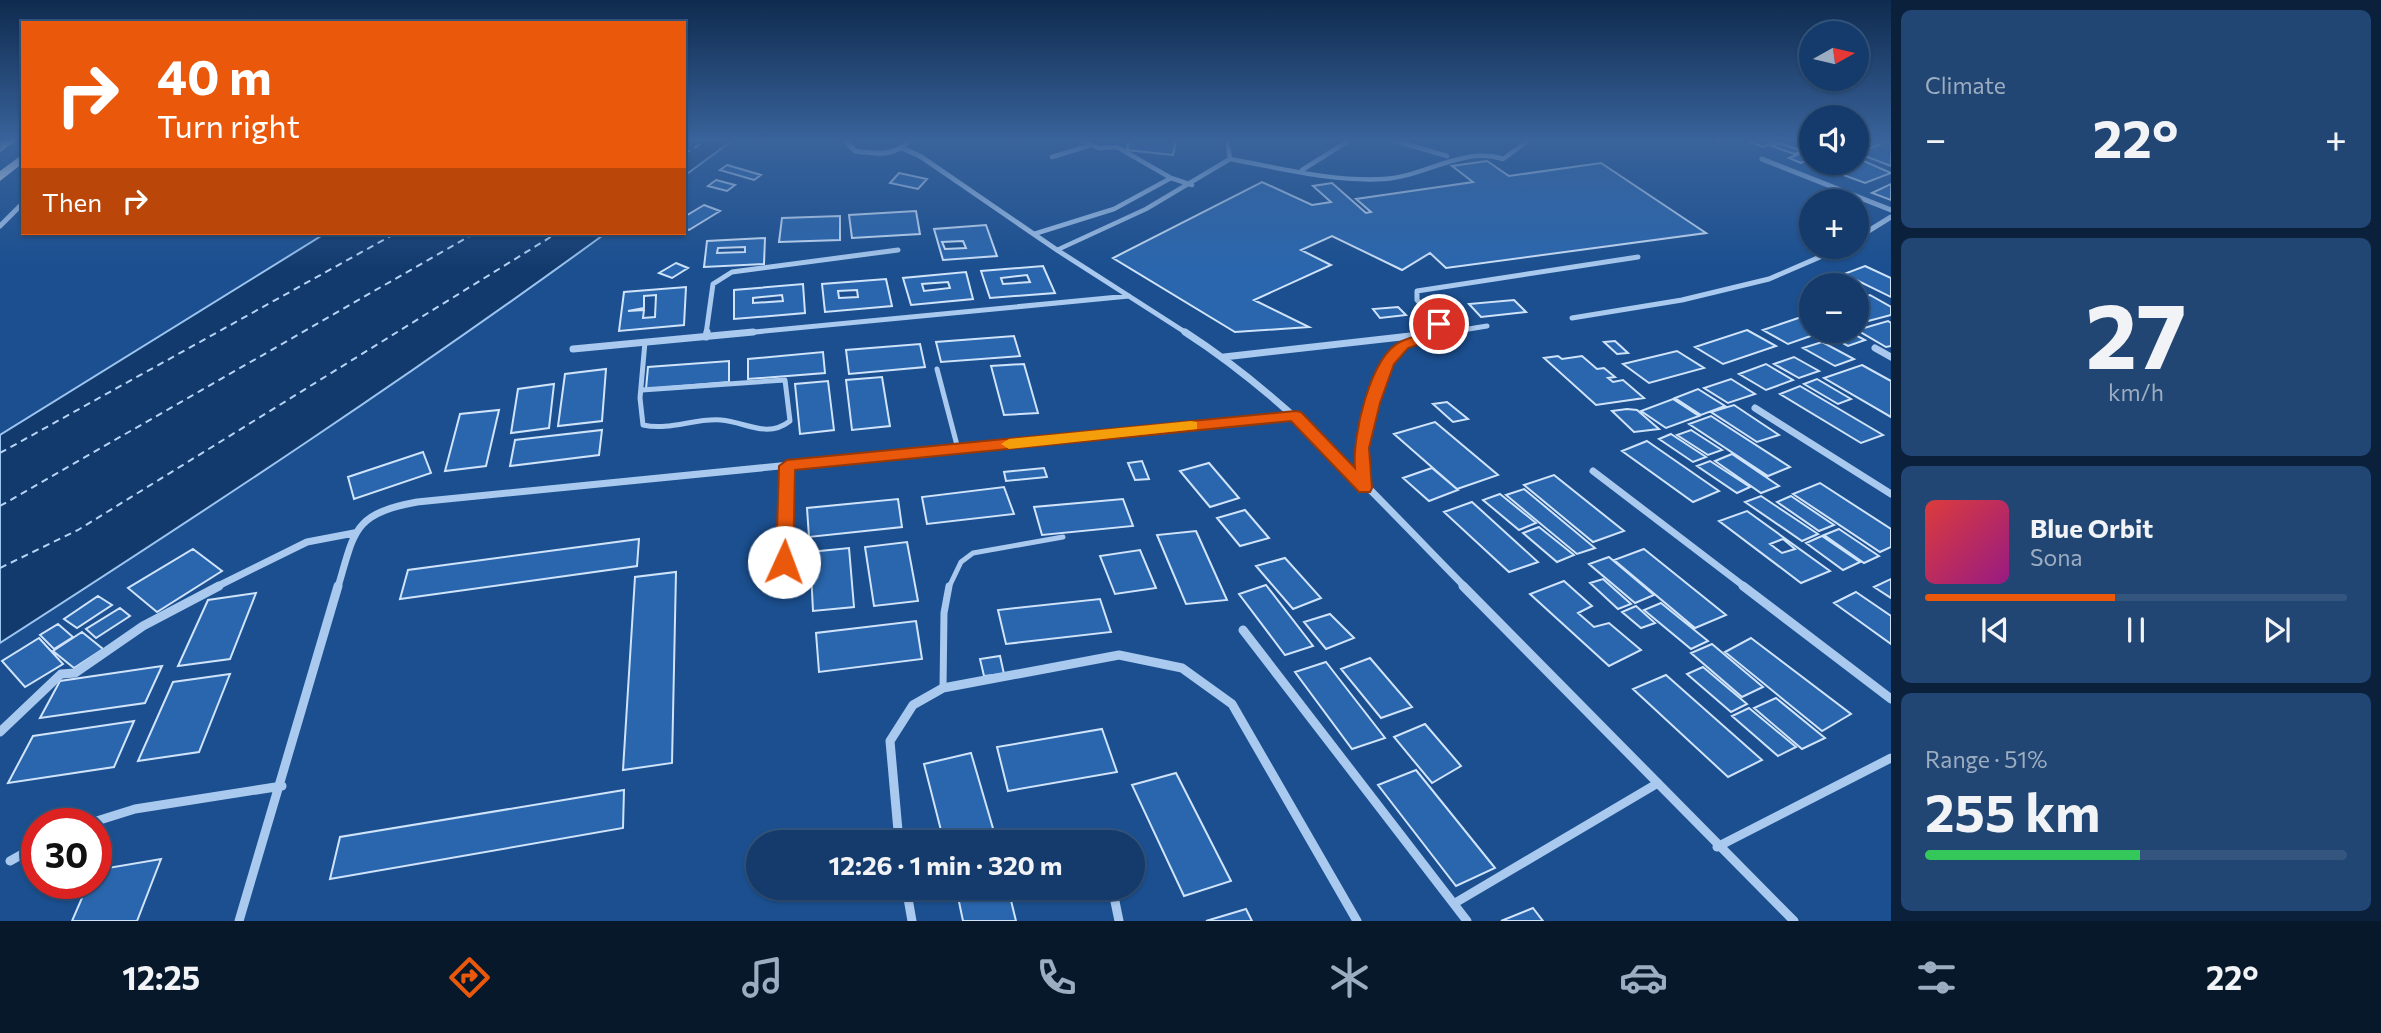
<!DOCTYPE html>
<meta charset="utf-8">
<style>
:root{--surface:#143b6b;--page:#214673;--text:#f1f3f6;--muted:#9dadc1;--line:#33557e;--accent:#ea580c}
body{margin:0;font-family:Commissioner,sans-serif;background:var(--page);color:var(--text);height:100vh;display:flex;flex-direction:column;font-size:26px;white-space:nowrap}
*{box-sizing:border-box;margin:0}
p{font-size:23px;color:var(--muted)}
.icon{flex:none;width:38px;height:38px;fill:none;stroke:currentColor;stroke-width:2;stroke-linecap:round;stroke-linejoin:round}
.map{position:relative;flex:1;overflow:hidden}
.details{display:flex;flex-direction:column;gap:10px;padding:10px;background:#0b203b;width:490px}
.details>*{flex:none}
.top-card{position:absolute;left:21px;top:21px;width:665px;height:214px;border-radius:0px;box-shadow:0 2px 5px #0004,0 0 0 2px var(--line);background:#ea580c;color:#fff;overflow:hidden}
.needle{width:46px;rotate:82deg}
.buttons{position:absolute;left:1799px;top:21px;display:grid;gap:14px}
.buttons a{display:grid;place-items:center;width:70px;height:70px;border-radius:50%;background:var(--surface);box-shadow:0 2px 5px #0004,0 0 0 2px var(--line);font-size:35px}
.speed{position:absolute;left:21px;top:808px;display:flex;gap:14px;font-size:35px;font-weight:700;text-align:center}
.speed>*{display:grid;place-content:center;width:91px;height:91px;border-radius:50%;background:var(--surface);box-shadow:0 2px 5px #0004,0 0 0 2px var(--line);line-height:1}
.speed .limit{border:10px solid #d22;background:#fff;color:#111}
.pin{position:absolute;display:grid;place-items:center;width:60px;height:60px;color:#fff;margin:-30px;border:4px solid #fff;border-radius:50%;box-shadow:0 2px 7px #0007}
.me{position:absolute;width:77px;margin:-38px;rotate:2deg;stroke-linejoin:round;filter:drop-shadow(0 0 5px #0008)}
.turn{display:flex;align-items:center;gap:24px;height:147px;padding:0 21px;font-size:32px}
.turn .icon{width:91px;height:91px;stroke-width:2.5}
.turn b{display:block;font-size:49px;line-height:60px}
.then{display:flex;align-items:center;height:66px;padding:0 21px;background:#0003;gap:14px;font-size:26px}
.big{font-size:52px;font-weight:700;line-height:1.1}
.details .card{flex:1;display:flex;flex-direction:column;justify-content:center;gap:10px;min-width:0;padding:0 24px;border-radius:10px;background:var(--page)}
.details .dial{align-items:center;gap:0}
.dial b{font-size:91px;line-height:1}
.song{display:flex;align-items:center;gap:21px}
.cover{width:84px;height:84px;border-radius:10px;background:linear-gradient(135deg,hsl(0 70% 55%),hsl(310 70% 35%))}
.played{height:7px;border-radius:4px;background:linear-gradient(90deg,var(--accent) 45%,var(--line) 45%)}
.keys{display:flex;justify-content:space-around;direction:ltr}
.heat{display:flex;justify-content:space-between;align-items:center;font-size:38px;direction:ltr}
.charge{height:10px;border-radius:5px;background:linear-gradient(90deg,#34c759 51%,var(--line) 0)}
.trip{position:absolute;left:746px;top:830px;width:399px;height:70px;border-radius:35px;background:var(--surface);box-shadow:0 2px 5px #0004,0 0 0 2px var(--line);font-weight:700;line-height:70px;text-align:center}
.menu{display:flex;height:112px;justify-content:space-around;align-items:center;background:#08182b;color:var(--muted)}
.menu .icon{width:49px;height:49px}
.menu .current{color:var(--accent)}
.menu b{font-size:32px;color:var(--text)}
main{display:flex;flex:1;min-height:0}
.map>svg:first-child{display:block}
.water{fill:#123a6d;stroke:#9cc4f0;stroke-width:2}
.lines{fill:none;stroke-linecap:round;stroke-linejoin:round}
.ferry{stroke:#b5d3f5;stroke-width:2;stroke-dasharray:7 5;stroke-linecap:butt}
.building{fill:#2a66ad;stroke:#cfe3fa;stroke-width:2;fill-rule:evenodd}
.service-far2{stroke:#a9c9ee;stroke-width:4.5}
.service-far1{stroke:#a9c9ee;stroke-width:5}
.service{stroke:#a9c9ee;stroke-width:7}
.minor-far2{stroke:#a9c9ee;stroke-width:5}
.minor-far1{stroke:#a9c9ee;stroke-width:7}
.minor{stroke:#a9c9ee;stroke-width:9}
.primary{fill:#f0f6ff;fill-rule:evenodd}
.motorway{fill:#fff;fill-rule:evenodd}
.route{fill:#ea580c;stroke:#983908;stroke-width:2}
.slow{fill:#f59e0b}
</style>
<main>
<div class="map">
<svg width="1891" height="921" viewBox="0 0 1891 921">
<rect width="100%" height="100%" fill="#1b4f8f"/>
<path class="water" d="M684,140H733L684,176Z
M326,233H606C409,377 205,511 0,643V435Z"/>
<g class="lines">
<path class="ferry" d="M684,154L707,140
M0,453L396,233
M0,506L475,233
M0,568L78,530L557,233"/>
</g>
<path class="building" d="M1129,140H1176L1173,155L1127,150Z
M1757,140H1774L1777,141L1763,147L1751,142Z
M1891,140V166L1857,153Z
M1780,143L1802,151L1794,154L1772,146Z
M1804,152L1811,155V158L1801,163L1789,158Z
M1857,158L1891,173L1865,183L1841,174L1837,175L1819,165L1857,163Z
M1487,161L1509,176L1601,163L1706,233L1446,268L1430,253L1402,270L1332,236L1301,250L1331,265L1254,300L1309,327L1235,332L1113,258L1262,182L1312,205L1331,202L1313,186L1332,183L1366,213L1371,212L1356,199L1473,182L1452,166Z
M727,165L761,175L754,180L720,170Z
M899,173L927,179L918,189L890,183Z
M716,180L735,185L727,191L708,186Z
M1891,184V200L1872,193Z
M704,205L720,211L689,230L684,228V217Z
M916,211L920,234L852,238L849,215Z
M840,216V240L779,242L782,218Z
M986,225L997,256L943,260L934,229ZM963,241L966,248L945,249L942,242Z
M765,238L764,264L704,267L707,241ZM745,247V252L717,253L718,248Z
M676,263L688,268L672,278L659,273Z
M1043,266L1055,293L990,298L981,271ZM1027,275L1030,282L1003,284L1001,278Z
M1865,266L1891,278V297L1844,274Z
M966,272L973,299L911,305L903,278ZM948,282L950,288L924,291L922,284Z
M886,279L892,306L825,312L822,284ZM857,290L858,297L839,298L838,291Z
M803,284L805,313L734,319V290ZM782,295L783,301L753,303V298Z
M686,287L684,325L619,331L624,292ZM656,295L655,317L643,318L644,310L628,311L644,308V296Z
M1870,295L1891,307V315L1857,324V298Z
M1514,300L1526,312L1481,317L1469,304Z
M1398,307L1406,315L1380,318L1373,309Z
M1810,314L1811,331H1825L1788,344L1763,330Z
M1888,321L1891,323V346L1886,347L1857,330Z
M1747,330L1776,346L1723,364L1695,347Z
M1840,331H1848L1865,340L1848,346L1828,335Z
M1014,336L1020,356L941,362L936,342Z
M1615,341L1628,353L1617,354L1604,342Z
M1822,342L1854,359L1835,366L1803,348Z
M920,344L925,367L849,374L846,350Z
M1677,351L1704,368L1649,383L1623,364Z
M823,352L825,373L748,379V359Z
M1558,356L1562,359L1582,356L1597,369L1604,368L1615,377L1608,378L1613,382L1623,380L1644,398L1596,405L1544,358Z
M1794,357L1819,371L1799,378L1774,364Z
M729,361V382L646,389L648,367Z
M1024,364L1038,413L1004,415L991,366Z
M1766,364L1793,380L1766,390L1739,374Z
M1862,365L1891,381V417L1824,378Z
M606,369L602,421L558,426L565,374Z
M882,377L890,426L852,430L846,380Z
M1731,379L1755,394L1728,403L1704,388Z
M1817,379L1851,399L1838,404L1804,384Z
M828,381L834,430L800,434L795,384Z
M554,384L549,428L511,433L518,389Z
M1800,386L1883,435L1861,443L1780,394Z
M1698,389L1725,406L1701,415L1675,398Z
M1673,399L1699,416L1666,428L1641,411Z
M1447,402L1468,419L1453,422L1433,404Z
M1734,405L1779,435L1757,442L1711,412Z
M1627,409L1637,410L1659,429L1634,432L1612,411Z
M499,410L486,466L445,471L460,414Z
M1711,416L1790,467L1768,476L1689,424Z
M1435,422L1498,475L1457,489L1394,434Z
M602,430L599,455L510,466L515,440Z
M1691,430L1722,450L1708,455L1677,435Z
M1671,434L1706,457L1693,462L1659,439Z
M1647,441L1719,491L1693,502L1622,451Z
M423,452L431,473L354,499L348,477Z
M1732,454L1779,486L1761,493L1715,461Z
M1142,461L1149,479L1135,480L1128,463Z
M1710,461L1750,487L1737,493L1697,466Z
M1209,463L1239,498L1210,507L1180,471Z
M1044,468L1047,477L1006,481L1004,472Z
M1432,468L1458,490L1429,501L1403,478Z
M1554,475L1624,531L1593,542L1524,485Z
M1820,483L1891,529V547L1880,552L1793,494Z
M1004,487L1014,514L927,524L922,497Z
M1524,489L1595,548L1577,554L1506,495Z
M1500,494L1536,523L1519,530L1483,500Z
M1761,496L1818,534L1802,541L1745,502Z
M1791,496L1834,525L1819,531L1777,502Z
M898,499L902,527L809,537L807,508Z
M1123,499L1133,526L1042,535L1034,507Z
M1472,502L1538,562L1509,572L1444,512Z
M1245,510L1269,538L1240,546L1217,518Z
M1747,511L1830,571L1801,583L1719,521ZM1783,539L1795,549L1782,553L1770,544Z
M1539,527L1574,555L1557,562L1523,533Z
M1839,529L1879,556L1864,563L1824,535Z
M1196,531L1227,600L1186,604L1157,535Z
M1822,536L1860,562L1843,570L1806,543Z
M639,539L637,566L400,599L408,570Z
M907,542L918,601L874,606L865,547Z
M849,548L854,607L813,611L810,552Z
M193,549L222,571L157,612L128,588Z
M1644,549L1726,615L1695,628L1614,560Z
M1140,550L1156,588L1115,594L1100,556Z
M1609,557L1654,595L1635,603L1589,564Z
M1285,558L1321,598L1293,609L1256,566Z
M676,572L672,763L623,770L635,577Z
M1603,579L1631,604L1618,609L1590,583Z
M1891,579V598L1874,587Z
M1564,581L1592,606L1578,613L1594,627L1609,623L1641,650L1609,666L1530,594Z
M1266,585L1313,646L1285,655L1239,594Z
M1856,592L1891,616V644L1834,603Z
M256,593L230,659L178,666L208,600Z
M98,596L112,605L77,628L64,619Z
M1100,599L1111,632L1006,644L998,610Z
M1661,603L1708,641L1691,649L1644,610Z
M1636,606L1655,623L1641,628L1622,612Z
M120,608L130,616L96,638L86,629Z
M1330,614L1354,638L1326,649L1304,622Z
M916,621L922,659L819,672L816,633Z
M58,624L73,637L54,649L40,635Z
M82,632L103,649L74,668L53,651Z
M39,638L63,664L25,687L2,661Z
M1751,638L1851,714L1822,731L1725,652Z
M1712,644L1763,687L1742,697L1691,653Z
M1000,656L1004,674L984,676L980,659Z
M1370,658L1412,707L1381,718L1341,669Z
M1326,662L1385,738L1352,749L1295,672Z
M162,666L145,703L40,718L60,681Z
M1703,667L1747,704L1731,712L1687,674Z
M230,674L199,752L138,761L173,682Z
M1666,675L1762,760L1728,777L1633,689Z
M1776,698L1825,738L1802,749L1754,708Z
M1749,708L1796,747L1778,756L1732,716Z
M134,721L114,767L8,783L33,736Z
M1425,724L1461,766L1432,783L1394,737Z
M1102,729L1117,772L1008,791L997,747Z
M971,753L997,842H944L924,764Z
M1416,770L1495,868L1456,886L1378,785Z
M1176,773L1231,881L1184,896L1132,785Z
M624,790L623,828L330,879L340,837Z
M161,859L137,921H72L88,884H96V870Z
M1008,888L1016,921H963L958,897Z
M1533,908L1543,921H1501Z
M1246,909L1252,921H1206Z"/>
<g class="lines">
<path class="service-far2" d="M1079,140L1099,148L1117,147L1171,178
M1227,140L1230,159
M1392,140L1447,156
M1052,157L1088,146
M1302,170L1350,140
M1034,234L1114,209L1171,178L1192,185
M1057,250L1146,209L1230,159C1281,168 1332,182 1384,179C1424,177 1463,146 1503,159L1529,140"/>
<path class="service-far1" d="M937,369L958,449
M642,390L785,380L790,421C767,439 746,422 721,420C694,418 670,431 643,425L640,398L645,342
M949,587L961,562L973,553L1063,537"/>
<path class="service" d="M943,688L944,613L949,586"/>
<path class="minor-far2" d="M845,140L855,151C876,154 895,157 910,140
M1717,140L1720,141
M904,149L920,156L1057,250L1188,334
M1762,159L1891,210
M0,226L23,203
M1857,238L1891,217
M1572,318L1682,300L1769,279L1843,247
M1444,333L1487,326
M706,334L713,284L732,272L898,250
M734,334L1129,296
M1442,334L1447,332L1417,300V291L1638,257"/>
<path class="minor-far1" d="M1185,332C1292,401 1376,497 1465,587
M1444,333L1451,332
M706,337L707,332
M1875,348L1891,357
M573,349L753,332
M1224,357L1428,334
M1755,408L1891,494
M1593,471L1745,587
M1364,488L1361,448L1372,403L1388,363L1403,345L1447,332
M784,562L787,466
M216,587L307,542L354,533
M338,587C355,530 353,514 417,502L1295,415"/>
<path class="minor" d="M1463,586L1794,921
M1743,586L1891,699
M1243,630L1467,921
M0,732L61,674L75,673L143,626L219,586
M87,824L135,809L282,786
M899,842L890,741L913,705L943,688L1119,655L1182,668L1232,704L1357,921
M1717,847L1891,758
M10,861L37,846
M906,887L912,921
M1112,887L1119,921
M1455,903L1658,783
M239,921L338,586"/>
<path class="primary" d="M23,154V163L0,181V171Z"/>
<path class="motorway" d="M17,140L0,152L1,140Z"/>
</g>
<linearGradient id="sky" x2="0" y2="1"><stop stop-color="#0f2b4f"/><stop offset="0.52" stop-color="#39639b"/><stop offset="1" stop-color="#39639b" stop-opacity="0"/></linearGradient>
<rect width="1891" height="269" fill="url(#sky)"/>
<path class="route" d="M1434,321H1443L1454,332L1408,348L1394,364L1380,403L1369,448L1372,488L1370,492H1359L1291,421L795,470L793,562L784,568L776,562L779,466L787,460L1295,411L1301,412L1355,468C1352,437 1370,357 1400,342C1411,336 1426,334 1438,331L1432,324Z"/>
<path class="slow" d="M1191,421L1197,422V429L1009,449L1001,444L1009,439Z"/>
</svg>
<div class="buttons">
<a><svg class="needle" viewBox="-14 -14 28 28"><path d="M0-13l5 13h-10z" fill="#e53935"/><path d="M0 13l5-13h-10z" fill="#9dadc1"/></svg></a>
<a><svg class="icon" aria-label="sound" viewBox="0 0 24 24"><path d="M4 9h4l5-4v14l-5-4H4zM17 9q2 3 0 6"/></svg></a>
<a>+</a>
<a>−</a>
</div>
<div class="speed"><div class="limit">30</div></div>
<div class="pin" style="left:1439px;top:324px;background:#d93025"><svg class="icon" aria-label="arrive" viewBox="0 0 24 24"><path d="M6 21V4h12l-3 4 3 4H6"/></svg></div>
<svg class="me" style="left:784px;top:562px" viewBox="-20 -20 40 40"><circle r="19" fill="#fff"/><path d="M0-13L10 11 0 6-10 11z" fill="#ea580c"/></svg>
<div class="trip">12:26 · 1 min · 320 m</div>
<div class="top-card">
<div class="turn"><svg class="icon" aria-label="right" viewBox="0 0 24 24"><path d="M7 20v-9h11M14 6l5 5-5 5"/></svg><div><b>40 m</b>Turn right</div></div>
<div class="then">Then<svg class="icon" aria-label="right" viewBox="0 0 24 24"><path d="M7 20v-9h11M14 6l5 5-5 5"/></svg></div>
</div>
</div>
<section class="details">
<div class="card"><p>Climate</p>
<div class="heat"><a>−</a><b class="big">22°</b><a>+</a></div>
</div>
<div class="card dial"><b>27</b><p>km/h</p></div>
<div class="card">
<div class="song"><i class="cover"></i><div><b>Blue Orbit</b><p>Sona</p></div></div>
<div class="played"></div>
<div class="keys"><svg class="icon" aria-label="previous" viewBox="0 0 24 24"><path d="M18 5L8 12l10 7zM5 5v14"/></svg><svg class="icon" aria-label="pause" viewBox="0 0 24 24"><path d="M8 5v14M16 5v14"/></svg><svg class="icon" aria-label="next" viewBox="0 0 24 24"><path d="M6 5l10 7-10 7zM19 5v14"/></svg></div>
</div>
<div class="card"><p>Range · 51%</p><b class="big">255 km</b><div class="charge"></div></div>
</section>
</main>
<nav class="menu">
<b>12:25</b>
<svg class="icon current" aria-label="directions" viewBox="0 0 24 24"><path d="M12 3l9 9-9 9-9-9zM9 14v-3h6M13 9l2 2-2 2"/></svg>
<svg class="icon" aria-label="music" viewBox="0 0 24 24"><path d="M9 18V5l10-2v13"/><circle cx="6" cy="18" r="3"/><circle cx="16" cy="16" r="3"/></svg>
<svg class="icon" aria-label="phone" viewBox="0 0 24 24"><path d="M5 4h4l2 5-3 2q2 4 5 5l2-3 5 2v4C11 20 4 13 5 4z"/></svg>
<svg class="icon" aria-label="climate" viewBox="0 0 24 24"><path d="M12 3v18M4 7l16 10M4 17L20 7"/></svg>
<svg class="icon" aria-label="car" viewBox="0 0 24 24"><path d="M5 17H2v-5l4-1 3-4h7l3 4 3 1v5h-3M9 17h6M6 11h13"/><circle cx="7" cy="17" r="2"/><circle cx="17" cy="17" r="2"/></svg>
<svg class="icon" aria-label="filters" viewBox="0 0 24 24"><path d="M4 7h16M4 17h16"/><circle cx="9" cy="7" r="2"/><circle cx="15" cy="17" r="2"/></svg>
<b>22°</b>
</nav>
